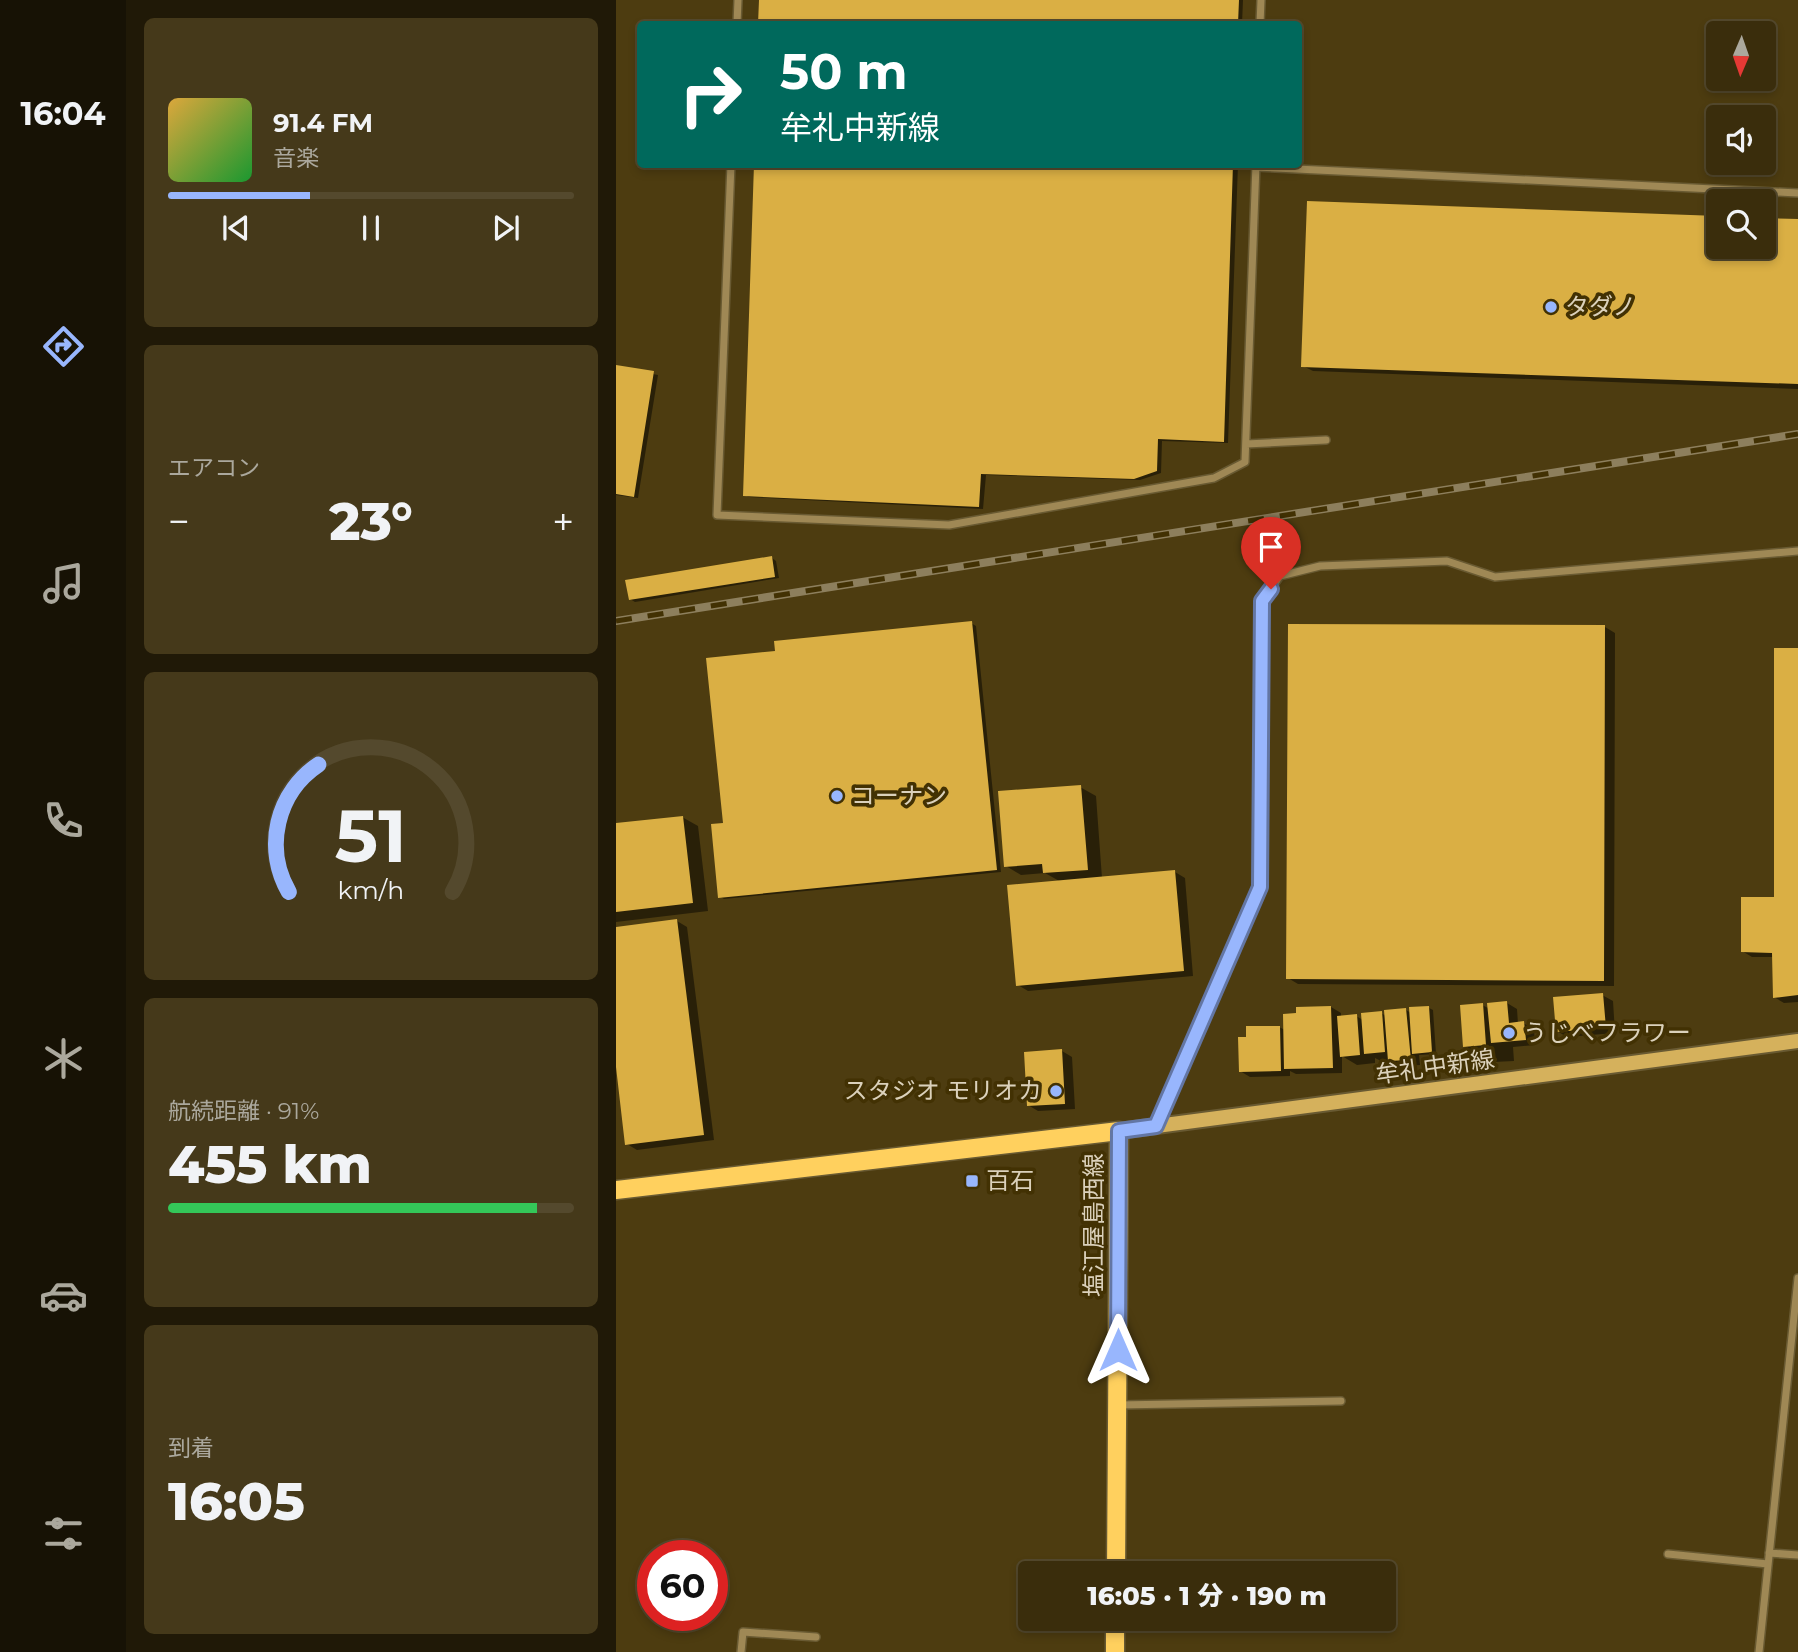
<!DOCTYPE html>
<html lang="ja">
<meta charset="utf-8">
<style>
:root{--surface:#3a2d0c;--page:#45391a;--text:#f1f3f6;--muted:#aba89d;--line:#54492d;--accent:#98b6fd}
body{margin:0;font-family:Montserrat,"Noto Sans JP",sans-serif;background:var(--page);color:var(--text);height:100vh;display:flex;flex-direction:column;font-size:26px;white-space:nowrap}
*{box-sizing:border-box;margin:0}
p{font-size:23px;color:var(--muted)}
.icon{flex:none;width:38px;height:38px;fill:none;stroke:currentColor;stroke-width:2;stroke-linecap:round;stroke-linejoin:round}
.map{position:relative;flex:1;overflow:hidden}
.drawer{display:flex;flex-direction:column;gap:18px;padding:18px;background:#201907;width:490px}
.drawer>*{flex:none}
.top-card{position:absolute;left:21px;top:21px;width:665px;height:147px;border-radius:7px;box-shadow:0 4px 10px #0003,0 0 0 2px var(--line);background:#00695c;color:#fff;overflow:hidden}
.needle{width:46px;rotate:182deg}
.controls{position:absolute;left:1090px;top:21px;display:grid;gap:14px}
.controls a{display:grid;place-items:center;width:70px;height:70px;border-radius:7px;background:var(--surface);box-shadow:0 4px 10px #0003,0 0 0 2px var(--line);font-size:35px}
.speed{position:absolute;left:21px;top:1540px;display:flex;gap:14px;font-size:35px;font-weight:700;text-align:center}
.speed>*{display:grid;place-content:center;width:91px;height:91px;border-radius:50%;background:var(--surface);box-shadow:0 4px 10px #0003,0 0 0 2px var(--line);line-height:1}
.speed .limit{border:10px solid #d22;background:#fff;color:#111}
.pin{position:absolute;display:grid;place-items:center;width:60px;height:60px;color:#fff;margin:-72px -30px;border-radius:50% 50% 50% 0;rotate:-45deg;box-shadow:0 0 7px #0007}
.pin .icon{rotate:45deg}
.me{position:absolute;width:77px;margin:-38px;rotate:0deg;stroke-linejoin:round;filter:drop-shadow(0 0 5px #0008)}
.turn{display:flex;align-items:center;gap:24px;height:147px;padding:0 28px;font-size:32px}
.turn .icon{width:91px;height:91px;stroke-width:2.5}
.turn b{display:block;font-size:49px;line-height:60px}
.big{font-size:52px;font-weight:800;line-height:1.1}
.drawer .widget{flex:1;display:flex;flex-direction:column;justify-content:center;gap:10px;min-width:0;padding:0 24px;border-radius:10px;background:var(--page)}
.drawer .dial{align-items:center;gap:0}
.dial svg{height:182px;overflow:visible;fill:none;stroke:var(--line);stroke-width:7;stroke-linecap:round;text-anchor:middle}
.dial text{fill:var(--text);stroke:none}
.song{display:flex;align-items:center;gap:21px}
.cover{width:84px;height:84px;border-radius:10px;background:linear-gradient(135deg,hsl(40 70% 55%),hsl(130 70% 35%))}
.played{height:7px;border-radius:4px;background:linear-gradient(90deg,var(--accent) 35%,var(--line) 35%)}
.keys{display:flex;justify-content:space-around;direction:ltr}
.heat{display:flex;justify-content:space-between;align-items:center;font-size:38px;direction:ltr}
.charge{height:10px;border-radius:5px;background:linear-gradient(90deg,#34c759 91%,var(--line) 0)}
.trip{position:absolute;left:402px;top:1561px;width:378px;height:70px;border-radius:7px;background:var(--surface);box-shadow:0 4px 10px #0003,0 0 0 2px var(--line);font-weight:800;line-height:70px;text-align:center}
main{display:flex;flex:1;min-height:0}
.tab-bar{display:flex;flex-direction:column;width:126px;justify-content:space-around;align-items:center;background:#171205;color:var(--muted)}
.tab-bar .icon{width:49px;height:49px}
.tab-bar .active{color:var(--accent)}
.tab-bar b{font-size:32px;color:var(--text)}
.map>svg:first-child{display:block}
.shadow{fill:#0007}
.building{fill:#daaf44}
.lines{fill:none;stroke-linecap:round;stroke-linejoin:round}
.minor-casing{stroke:#695a32;stroke-width:10}
.secondary-casing{stroke:#695a32;stroke-width:18}
.primary-casing{stroke:#695a32;stroke-width:21}
.minor{stroke:#9f8855;stroke-width:7}
.secondary{stroke:#d5b15c;stroke-width:14}
.primary{stroke:#ffd05e;stroke-width:18}
.rail-casing{stroke:#8d7f5d;stroke-width:8}
.rail{stroke:#423103;stroke-width:5;stroke-dasharray:16;stroke-linecap:butt}
.route-casing{stroke:#6376a4;stroke-width:18}
.route{stroke:#98b6fd;stroke-width:12}
.poi-dot{fill:#98b6fd;stroke:#423103;stroke-width:2.5}
.labels{text-anchor:middle;stroke-width:7;stroke-linejoin:round;paint-order:stroke}
.poi-label{font-size:24px;fill:#dbd1bb;stroke:#423103;text-anchor:start}
.street-label{font-size:24px;fill:#dbd1bb;stroke:#423103}
</style>
<main>
<nav class="tab-bar">
<b>16:04</b>
<svg class="icon active" aria-label="directions" viewBox="0 0 24 24"><path d="M12 3l9 9-9 9-9-9zM9 14v-3h6M13 9l2 2-2 2"/></svg>
<svg class="icon" aria-label="music" viewBox="0 0 24 24"><path d="M9 18V5l10-2v13"/><circle cx="6" cy="18" r="3"/><circle cx="16" cy="16" r="3"/></svg>
<svg class="icon" aria-label="phone" viewBox="0 0 24 24"><path d="M5 4h4l2 5-3 2q2 4 5 5l2-3 5 2v4C11 20 4 13 5 4z"/></svg>
<svg class="icon" aria-label="climate" viewBox="0 0 24 24"><path d="M12 3v18M4 7l16 10M4 17L20 7"/></svg>
<svg class="icon" aria-label="car" viewBox="0 0 24 24"><path d="M5 17H2v-5l4-1 3-4h7l3 4 3 1v5h-3M9 17h6M6 11h13"/><circle cx="7" cy="17" r="2"/><circle cx="17" cy="17" r="2"/></svg>
<svg class="icon" aria-label="filters" viewBox="0 0 24 24"><path d="M4 7h16M4 17h16"/><circle cx="9" cy="7" r="2"/><circle cx="15" cy="17" r="2"/></svg>
</nav>
<section class="drawer">
<div class="widget">
<div class="song"><i class="cover"></i><div><b>91.4 FM</b><p>音楽</p></div></div>
<div class="played"></div>
<div class="keys"><svg class="icon" aria-label="previous" viewBox="0 0 24 24"><path d="M18 5L8 12l10 7zM5 5v14"/></svg><svg class="icon" aria-label="pause" viewBox="0 0 24 24"><path d="M8 5v14M16 5v14"/></svg><svg class="icon" aria-label="next" viewBox="0 0 24 24"><path d="M6 5l10 7-10 7zM19 5v14"/></svg></div>
</div>
<div class="widget"><p>エアコン</p>
<div class="heat"><a>−</a><b class="big">23°</b><a>+</a></div>
</div>
<div class="widget dial"><svg viewBox="0 0 100 80">
<path d="M14 69A42 42 0 1 1 86 69"/>
<path d="M14 69A42 42 0 0 1 27 13" stroke="#98b6fd"/>
<text x="50" y="56" font-size="32" font-weight="700">51</text>
<text x="50" y="72" font-size="11">km/h</text>
</svg></div>
<div class="widget"><p>航続距離 · 91%</p><b class="big">455 km</b><div class="charge"></div></div>
<div class="widget"><p>到着</p><b class="big">16:05</b></div>
</section>
<div class="map">
<svg width="1182" height="1652" viewBox="0 0 1182 1652">
<rect width="100%" height="100%" fill="#4d3c10"/>
<path class="shadow" d="M145,0H627L626,24H144Z
M139,164H622L612,443L546,441L545,473L524,480L370,475L367,509L133,497L128,495Z
M693,203L1102,218V247H1148V219L1182,221V389L697,371L687,366Z
M0,367L42,375L22,498L0,495Z
M156,558L160,561L163,578L19,602L14,599Z
M355,623L360,626L385,872L108,899L103,896L109,824L161,652Z
M989,627L999,633L998,986L682,984L672,978Z
M1182,650V1002L1168,1003L1158,997V957H1136L1126,951L1160,899Z
M464,787L480,796L486,878L559,872L569,878L577,976L412,991L402,985L445,882L429,873L405,875L390,866Z
M66,817L82,826L92,911L0,922V825Z
M61,921L71,927L98,1140L21,1150L11,1144L0,1053V929Z
M986,995L997,1001L999,1033L951,1037L941,1031Z
M891,1003L901,1009L902,1024L907,1023L918,1029L919,1045L897,1047L898,1061L877,1062L849,1046L866,1005L874,1009Z
M715,1007L725,1013V1017L740,1016L747,1020L765,1013L770,1016L790,1010L795,1013L813,1008L817,1010L820,1054L803,1055L804,1065L784,1066L775,1061H765L759,1058V1063L741,1065L726,1056V1073L680,1074L674,1071V1076L634,1077L624,1071L632,1038L663,1027L669,1030Z
M446,1051L456,1057L459,1109L422,1111L412,1105Z"/>
<path class="building" d="M143,0H623L622,24H142Z
M138,164H617L608,442L542,439L541,471L518,479L365,474L363,507L127,496Z
M691,201L1102,216V247H1148V218L1182,219V384L685,367Z
M0,365L38,371L18,497L0,494Z
M156,556L159,577L13,600L9,580Z
M356,621L381,870L102,898L95,824L107,823L90,658L159,651L158,641Z
M672,624L989,625L988,981L670,979Z
M1158,648H1182V995L1157,998L1156,953L1125,952V897H1158Z
M465,785L472,870L427,873L426,864L388,867L382,791Z
M67,816L77,903L0,912V823Z
M559,870L568,971L400,986L391,885Z
M61,919L88,1135L9,1145L0,1067V927Z
M987,993L990,1028L940,1032L937,997Z
M891,1001L893,1023L908,1021L910,1040L875,1043L871,1003Z
M867,1003L870,1045L847,1047L844,1005Z
M715,1006L717,1068L668,1069L667,1014L680,1013V1007Z
M813,1006L816,1052L796,1054L793,1007Z
M790,1008L795,1060L772,1061L768,1010Z
M766,1011L769,1052L748,1054L745,1013Z
M741,1014L744,1055L724,1057L721,1016Z
M630,1026H664L665,1071L623,1072L622,1037H630Z
M446,1049L449,1104L411,1106L408,1052Z"/>
<g class="lines">
<defs>
<path id="minor" d="M121,24L122,0
M644,24L645,0
M115,164L101,515L333,525L598,478L629,462L640,164
M640,167L1182,193
M630,444L710,440
M540,1127L644,887L646,601L664,576L704,566L831,561L879,577L1182,551
M502,1405L725,1401
M1153,1553L1182,1555
M1052,1554L1152,1564
M125,1652L127,1632L200,1637
M1143,1652L1182,1278"/>
<path id="secondary" d="M503,1131L1182,1041"/>
<path id="primary" d="M0,1190L503,1131L500,1573
M499,1652V1619"/>
</defs>
<use href="#minor" class="minor-casing"/>
<use href="#secondary" class="secondary-casing"/>
<use href="#primary" class="primary-casing"/>
<use href="#minor" class="minor"/>
<use href="#secondary" class="secondary"/>
<use href="#primary" class="primary"/>
<defs>
<path id="rail" d="M0,621L1182,434"/>
</defs>
<use href="#rail" class="rail-casing"/>
<use href="#rail" class="rail"/>
</g>
<g class="lines">
<defs>
<path id="route" d="M502,1350L503,1131L540,1126L644,887L646,601L655,589"/>
</defs>
<use href="#route" class="route-casing"/>
<use href="#route" class="route"/>
</g>
<g class="poi-dot">
<circle cx="935" cy="307" r="7"/>
<circle cx="221" cy="796" r="7"/>
<circle cx="893" cy="1033" r="7"/>
<circle cx="440" cy="1091" r="7"/>
<rect x="349" y="1174" width="14" height="14" rx="3.5"/>
</g>
<g class="labels">
<g class="poi-label">
<text x="949" y="315">タダノ</text>
<text x="235" y="804">コーナン</text>
<text x="907" y="1041">うじべフラワー</text>
<text x="426" y="1099" text-anchor="end">スタジオ モリオカ</text>
<text x="370" y="1189">百石</text>
</g>
<g class="street-label">
<text transform="translate(819 1067) rotate(-8)" y="8">牟礼中新線</text>
<text transform="translate(478 1225) rotate(-90)" y="8">塩江屋島西線</text>
</g>
</g>
</svg>
<div class="controls">
<a><svg class="needle" viewBox="-14 -14 28 28"><path d="M0-13l5 13h-10z" fill="#e53935"/><path d="M0 13l5-13h-10z" fill="#aba89d"/></svg></a>
<a><svg class="icon" aria-label="sound" viewBox="0 0 24 24"><path d="M4 9h4l5-4v14l-5-4H4zM17 9q2 3 0 6"/></svg></a>
<a><svg class="icon" aria-label="search" viewBox="0 0 24 24"><circle cx="10" cy="10" r="6"/><path d="M15 15l6 6"/></svg></a>
</div>
<div class="speed"><div class="limit">60</div></div>
<div class="pin" style="left:655px;top:589px;background:#d93025"><svg class="icon" aria-label="arrive" viewBox="0 0 24 24"><path d="M6 21V4h12l-3 4 3 4H6"/></svg></div>
<svg class="me" style="left:502px;top:1350px" viewBox="-20 -20 40 40"><path d="M0-17L14 15 0 8-14 15z" fill="#98b6fd" stroke="#fff" stroke-width="4"/></svg>
<div class="trip">16:05 · 1 分 · 190 m</div>
<div class="top-card">
<div class="turn"><svg class="icon" aria-label="right" viewBox="0 0 24 24"><path d="M7 20v-9h11M14 6l5 5-5 5"/></svg><div><b>50 m</b>牟礼中新線</div></div>
</div>
</div>
</main>
